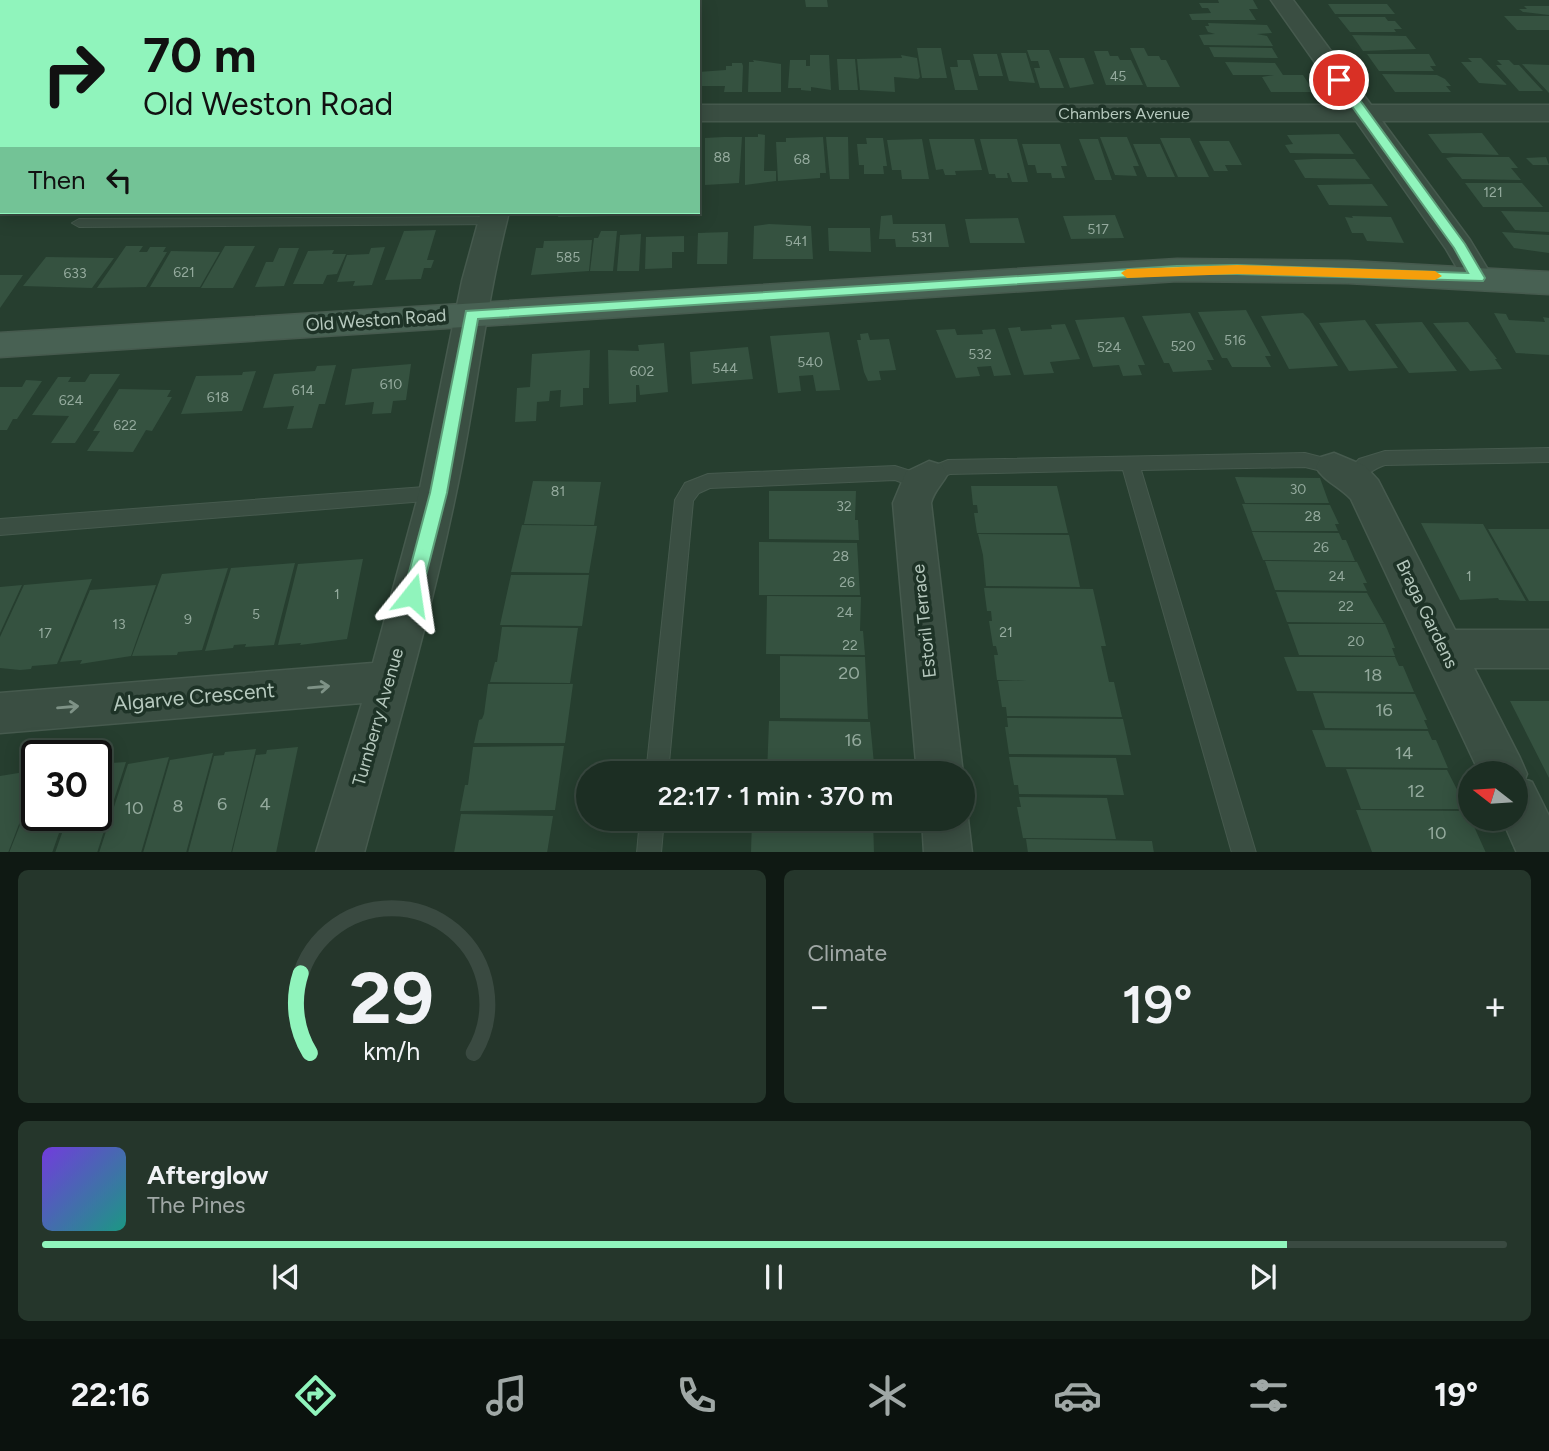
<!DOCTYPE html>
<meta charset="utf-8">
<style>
:root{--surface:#1c2e23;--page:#25362b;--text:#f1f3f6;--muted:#a0a8a6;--line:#3a4a41;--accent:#90f4bc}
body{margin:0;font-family:Figtree,sans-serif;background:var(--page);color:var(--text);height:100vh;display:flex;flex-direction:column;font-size:26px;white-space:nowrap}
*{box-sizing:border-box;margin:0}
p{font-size:23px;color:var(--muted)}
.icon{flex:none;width:38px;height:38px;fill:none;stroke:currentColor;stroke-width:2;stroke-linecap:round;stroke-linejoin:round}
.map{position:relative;height:852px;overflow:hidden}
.sheet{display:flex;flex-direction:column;gap:18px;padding:18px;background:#0f1913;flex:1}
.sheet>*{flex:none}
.guide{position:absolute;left:0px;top:0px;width:700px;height:214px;box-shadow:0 4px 18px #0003,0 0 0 2px var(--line);background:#90f4bc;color:#111;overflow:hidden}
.needle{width:46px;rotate:287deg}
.buttons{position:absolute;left:1458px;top:761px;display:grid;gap:14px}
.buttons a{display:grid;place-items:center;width:70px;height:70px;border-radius:50%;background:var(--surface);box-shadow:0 4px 18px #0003,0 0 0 2px var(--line);font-size:35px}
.speed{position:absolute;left:21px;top:740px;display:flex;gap:14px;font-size:35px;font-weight:700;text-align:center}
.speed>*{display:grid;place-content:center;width:91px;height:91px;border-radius:50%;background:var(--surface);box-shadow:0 4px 18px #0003,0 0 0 2px var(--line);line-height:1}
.speed .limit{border:4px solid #111;border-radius:10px;background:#fff;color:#111}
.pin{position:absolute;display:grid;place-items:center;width:60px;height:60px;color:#fff;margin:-30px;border:4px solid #fff;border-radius:50%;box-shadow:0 2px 7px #0007}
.me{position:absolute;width:77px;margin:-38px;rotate:15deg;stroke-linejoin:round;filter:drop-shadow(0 0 5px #0008)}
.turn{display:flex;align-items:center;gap:24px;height:147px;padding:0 28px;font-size:32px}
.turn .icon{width:91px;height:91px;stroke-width:2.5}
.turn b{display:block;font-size:49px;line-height:60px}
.then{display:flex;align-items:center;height:66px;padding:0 28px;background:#0003;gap:14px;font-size:26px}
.big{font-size:52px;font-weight:600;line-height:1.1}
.sheet .widget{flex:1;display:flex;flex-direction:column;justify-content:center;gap:10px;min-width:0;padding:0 24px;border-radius:10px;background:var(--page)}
.sheet .dial{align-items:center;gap:0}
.dial svg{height:182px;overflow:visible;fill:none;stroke:var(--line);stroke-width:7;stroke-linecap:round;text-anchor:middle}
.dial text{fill:var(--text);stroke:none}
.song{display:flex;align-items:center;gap:21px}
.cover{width:84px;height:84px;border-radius:10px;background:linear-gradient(135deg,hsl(260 70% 55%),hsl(170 70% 35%))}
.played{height:7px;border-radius:4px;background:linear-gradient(90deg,var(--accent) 85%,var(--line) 85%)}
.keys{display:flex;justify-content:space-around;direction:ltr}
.heat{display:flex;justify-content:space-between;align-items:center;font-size:38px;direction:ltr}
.sheet .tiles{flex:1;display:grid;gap:18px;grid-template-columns:1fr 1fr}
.widget:last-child{grid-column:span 2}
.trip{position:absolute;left:576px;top:761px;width:399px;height:70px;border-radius:35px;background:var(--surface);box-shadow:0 4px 18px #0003,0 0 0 2px var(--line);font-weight:600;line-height:70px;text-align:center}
.tabs{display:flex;height:112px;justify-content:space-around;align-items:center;background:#0b120e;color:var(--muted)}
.tabs .icon{width:49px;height:49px}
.tabs .on{color:var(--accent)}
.tabs b{font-size:32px;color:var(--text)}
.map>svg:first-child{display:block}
.building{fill:#355240}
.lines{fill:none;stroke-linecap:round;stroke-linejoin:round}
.lane-casing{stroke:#465a4e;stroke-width:2}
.street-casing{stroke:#465a4e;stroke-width:3}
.secondary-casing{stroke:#465a4e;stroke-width:3}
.lane{fill:#3a4e42;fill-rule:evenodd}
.street{fill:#3a4e42;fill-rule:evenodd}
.secondary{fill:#486153;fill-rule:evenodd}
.oneway{stroke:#7e9286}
.route{fill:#90f4bc;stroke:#5e9f7a;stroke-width:2}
.slow{fill:#f59e0b}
.labels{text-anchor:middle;stroke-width:7;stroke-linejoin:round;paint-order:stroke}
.number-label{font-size:14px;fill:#94aa9d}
.far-street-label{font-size:16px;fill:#b6c9be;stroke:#1e3327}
.street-label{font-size:18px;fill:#b6c9be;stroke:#1e3327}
.near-number-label{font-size:18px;fill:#94aa9d}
.near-street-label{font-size:21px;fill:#b6c9be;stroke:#1e3327}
</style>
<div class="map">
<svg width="1549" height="853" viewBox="0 0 1549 853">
<rect width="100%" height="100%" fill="#263e2f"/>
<path class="building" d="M805,0H827L828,7H806Z
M1218,0H1253L1258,9H1249L1256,20H1192L1189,14L1211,13L1208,8H1202L1199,3H1219Z
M1328,4H1387L1395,14H1335Z
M1524,6H1549V15L1523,12L1519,9H1527Z
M1504,16H1549V30H1517Z
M1338,17H1385L1388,21H1395L1402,29H1394L1396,32H1350Z
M1208,23L1267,25L1272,33L1257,34L1267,36L1273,46L1204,45L1199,35L1215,34L1208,32L1205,26H1209Z
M1352,35L1406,36L1416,49L1363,51Z
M1209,47L1272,48L1278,58L1214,57Z
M917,48H941L947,78H922Z
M1130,48H1144L1148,56H1159L1161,60H1166L1180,87H1147Z
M1027,50H1049L1064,88H1040L1034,68H1040L1038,61H1031Z
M1094,51H1108L1110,56H1118L1120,60H1131L1143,85H1106Z
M1001,53H1026L1035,83L1009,81Z
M973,54H997L1003,76H979Z
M1367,54H1429L1436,66H1430L1434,71H1379Z
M810,55H829L831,90L811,87V91L801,90V88H788L790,60H806V66H810Z
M901,55L917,58L920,77L918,79L894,77L895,92L860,90L857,59L902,58Z
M1059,58H1084L1094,84L1070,88Z
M1468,58H1481L1507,85L1479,83L1461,62H1472Z
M837,59H855L858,90H839Z
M753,60L781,64V92H748L749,62H754Z
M957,60H970L978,90H955L950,67H958Z
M1497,60H1509L1514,65H1519L1543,91H1519L1496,65H1502Z
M1225,62L1275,63L1283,75H1303L1314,92H1271L1262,77L1274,75H1233Z
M732,63H742L743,66L742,92H724L725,86H701L698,90V72L726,70V66H732Z
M1522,64L1549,65V93Z
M1382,74L1437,75L1445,79L1451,86H1446L1451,92H1395Z
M1482,133L1499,155L1442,153L1428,134Z
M758,134L765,135L764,171H776V181L745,185V137H758Z
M1339,134L1354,154L1290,153L1285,145L1293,144L1287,135Z
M724,137H742L739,183L705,185V138Z
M823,137L826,173H820V178L778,181L776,142H786V138Z
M826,137H848L849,179H830Z
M1100,137H1127L1139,166H1133L1137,176L1115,175Z
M866,138H883L887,166H883L884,174H864V165H859L857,144H867Z
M1160,138H1190L1209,177H1178Z
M922,139L929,179H902L901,170H892L887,140Z
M929,139H974L982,170L955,171L956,175H945L943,169L936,170Z
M980,139H1017L1028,182H1012L1009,173H1007L1008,178H996L995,174H989Z
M1079,139H1098L1112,180H1095Z
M1199,141H1229L1242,165H1225L1228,171H1214Z
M1022,144H1060L1067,166H1061L1065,178H1052L1051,173H1037L1035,165H1028Z
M1133,144H1160L1175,177H1147Z
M1453,157H1509L1518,168H1511L1521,180L1462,179L1446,158Z
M1546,157L1549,165H1533L1526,158Z
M1313,159H1355L1370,179L1305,178L1294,160Z
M1465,183H1522L1543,207H1483Z
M1372,184L1388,206L1329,205L1317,185Z
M1501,211L1549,212V232L1515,230Z
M559,212H612V216L558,217Z
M892,215L893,224H945L949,247H896L895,239H879L881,216Z
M1115,215L1124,238L1071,239L1063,216Z
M1352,216L1391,217L1404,243L1367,241L1363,233H1352L1345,217L1353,218Z
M1018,218L1025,243H970L965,219Z
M769,224L811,226L813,259H753L754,226Z
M828,228H870L871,252L829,251Z
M436,230L427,260H434L431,268H424L421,279L385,280L404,231Z
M601,231H617L613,271H590L594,238H598Z
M728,232L727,264H697L698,233Z
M1502,232L1549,235V253L1514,248Z
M641,234L639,271H617L620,235Z
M684,236V252H672V268L645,269L646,237Z
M592,240L589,271L531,275L536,248H543L544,241Z
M126,246H143L139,252H147L150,247H166L163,252H167L146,287L97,288Z
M225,246H255L233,288H201Z
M385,247L372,285L353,286L355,281L337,282L347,255L369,254L371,248Z
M279,248H299L284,286L255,287L266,262H273Z
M334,250L332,254H346L337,274L327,275L323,284H293L308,251Z
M171,251L220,252L200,287H150Z
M46,257L114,258L92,288L23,286Z
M0,275H23L0,308Z
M1246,310L1271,356H1265L1271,367H1232L1227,358H1222L1198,312Z
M1190,313L1214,360H1207L1212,370L1173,372L1169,363H1164L1142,316Z
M1303,313L1309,319L1338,366L1289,369L1261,316Z
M1494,313L1506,314L1509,320L1545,322L1543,317L1549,318V355L1516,353Z
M1124,317L1145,365H1138L1142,375L1123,376L1119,365L1093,367L1075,320Z
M1365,320L1398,368L1349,371L1319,323Z
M1422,322L1457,371L1409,373L1375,324Z
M1468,322L1497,359H1495L1502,369L1470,371L1433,323Z
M1065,324L1080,359L1050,362L1054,373L1024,375L1008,328L1020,327L1021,331L1052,329L1051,325Z
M955,329L957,335L983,334L982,330L995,329L1011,375L994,376L991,366L977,367L980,376L956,378L936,330Z
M829,332L840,390L816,391L813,375L799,376L801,391L778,393L770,336Z
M868,333L870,340L889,339L896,370L879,371L881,380L868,381L864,372L857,340H861L860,334Z
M664,343L668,392L640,395L639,385H636V402L609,404L608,350L639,351L638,345Z
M748,347L753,379L692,384L690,352Z
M590,350L589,388H583V405L560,407L561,390L550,391L549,401L537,402L536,421L515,422L517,388L530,387L532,354Z
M411,364L406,400L393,401L391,413L372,414L374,402L345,405L352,369Z
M336,365L325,404H319L312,428L287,429L294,406L263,408L274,374L315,371L317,366Z
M256,371L242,411L181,414L196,376L242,375L243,372Z
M90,374H120L75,443H51L69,416L32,415L58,377H71L68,382H85Z
M26,380L42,381L17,419H13L7,430H0V387H22Z
M119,389L171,390L167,397H172L152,431L146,430L133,452L87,451L100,431H93Z
M1235,477L1320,478L1329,503H1245Z
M533,481L601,482L594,525L524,524Z
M971,486H1057L1068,533H977L974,513H978L977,505H973Z
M769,491H856L855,520H858L859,540L769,539Z
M1242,504L1330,505L1339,524H1335L1338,531H1252Z
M1421,523L1483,524L1526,601L1499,600L1498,598L1460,600Z
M522,525L597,526L589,573L511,572Z
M1488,529H1549V601H1529Z
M1252,532L1339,533L1342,540H1346L1355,561L1263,560Z
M978,534L1069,535L1080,587L986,586L983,555Z
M759,542L857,543L860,595H759Z
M363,559L347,639L300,645L301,643L278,645L298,564Z
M1265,561L1357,562L1367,583H1363L1367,591L1275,590Z
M295,563L274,645L245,647L246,644L234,645L233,648L205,651L231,568Z
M228,568L202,650L178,652L177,655L132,656L162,574Z
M511,575H589L582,626L500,625Z
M92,579L57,664L32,666L31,669L20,670L0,668V637L24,585Z
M22,585L0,633V587Z
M156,585L131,656L80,664L82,660L60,662L90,590Z
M984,588L1093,589L1106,646H1101L1109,682H1114L1122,717L1007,716L1006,707H1002L998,681L1027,680H997L994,655H998L996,646H993L989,621H992L991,611H987Z
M1276,592L1367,593L1384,623L1287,622Z
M767,596L861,597L860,631H863L865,655L766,654Z
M1288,624H1385L1395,648H1392L1395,656L1299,655Z
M502,627L578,628L570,683L490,682L495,662H497Z
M780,656L865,657L868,719L780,718Z
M1284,657H1395L1399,666H1403L1414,692L1297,691Z
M488,684H573L565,743H474L479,720L482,719L484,714Z
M1313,693L1415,694L1427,720H1424L1428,729L1325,728Z
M1510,701H1549V778Z
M1007,718L1123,719L1131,755L1009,754L1005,727H1008Z
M769,721L870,722L875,774H767Z
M1312,730L1428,731L1432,740H1436L1448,768L1326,767Z
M564,746L555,810L460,811L465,785H468L473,747Z
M298,747L276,853H232L256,755L266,754L267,750Z
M256,749L231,853H188L214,756L224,755L225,752Z
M213,753L186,853H143L170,760Z
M169,757L141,853H99L128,764Z
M1009,757L1116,758L1124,795L1019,794L1018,785H1014Z
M126,762L97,853H55L68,816H96V764Z
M1346,769L1447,770L1467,809H1361Z
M37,770V777L8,853H0V776Z
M37,782V816H65L52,853H9Z
M1019,797L1107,798L1116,839L1023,838L1017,807H1021Z
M1356,810L1463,811L1468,822H1472L1486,853L1372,852Z
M461,814L553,816L547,853H454Z
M752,819H873L874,853H751Z
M1026,839L1152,841L1154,853H1028Z"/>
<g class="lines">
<defs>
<path id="lane" d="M0,24H2V30H0Z
M492,217L497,218L499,221L497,224L79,227L72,223L79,219Z
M1549,448V462L1385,465C1370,469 1359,485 1346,481L1343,476L1359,459L1385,451Z
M1305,453L1340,462L1343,467L1340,472L1334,474L1305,467L1141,470L1256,853H1232L1123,470L950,474L928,482L925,487L919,489L895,480L710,488L699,493L693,501L668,774H646L675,500L685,483L708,474L895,466L920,474L923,470L948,460Z
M438,486L445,488L447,493L445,498L438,500L0,535V519Z
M640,819H664L661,853H637Z"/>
<path id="street" d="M545,0H567V2H545Z
M1271,0H1293L1371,105H1549V121H1382L1470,240L1493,278L1489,285L1478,288L1467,285L1446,249L1356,121H698V105H1345Z
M481,212H509C485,305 476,400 456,493C431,614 396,733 364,853H316L362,703L0,733V693L373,663L419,493L462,281Z
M1334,453L1365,466L1378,480L1455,630H1549V668H1474L1520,758L1527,774L1525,779L1532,782L1549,816V853H1517L1502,819H1516V774H1480L1351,499C1339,486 1323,481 1316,467L1321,457Z
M929,461L942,465L947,475C941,486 934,491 931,503L963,774L962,775L917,774L893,503L906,472Z
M962,805L968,819L972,853H924L922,819H962Z"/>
<path id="secondary" d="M1177,259L1348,261L1549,272V294L1348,283L1177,281L0,357V333Z"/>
</defs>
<use href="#lane" class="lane-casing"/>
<use href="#street" class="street-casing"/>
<use href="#secondary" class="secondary-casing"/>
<use href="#lane" class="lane"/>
<use href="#street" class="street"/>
<use href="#secondary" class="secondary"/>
</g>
<defs><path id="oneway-shaft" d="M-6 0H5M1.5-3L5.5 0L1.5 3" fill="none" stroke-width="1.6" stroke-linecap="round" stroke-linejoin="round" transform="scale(1.75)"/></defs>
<g class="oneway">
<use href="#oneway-shaft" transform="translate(319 687) rotate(-5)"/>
<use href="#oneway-shaft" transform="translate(68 707) rotate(-5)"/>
</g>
<path class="route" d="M1339,76L1343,77L1465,244L1485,278L1483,281L1237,274H1177L478,319L447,493L421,595L418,600L412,603L405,600L403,595L430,493L466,311L1177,266L1237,265L1468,273L1454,248L1333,80Z"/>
<path class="slow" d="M1237,265L1435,271L1442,276L1435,280L1237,274L1127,278L1121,273L1127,269Z"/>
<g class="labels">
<g class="number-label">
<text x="1118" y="81">45</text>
<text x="722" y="162">88</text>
<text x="802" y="164">68</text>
<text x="1493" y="197">121</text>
<text x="1098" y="234">517</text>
<text x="922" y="242">531</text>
<text x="796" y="246">541</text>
<text x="568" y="262">585</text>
<text x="184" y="277">621</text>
<text x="75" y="278">633</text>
<text x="1235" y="345">516</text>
<text x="1183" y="351">520</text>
<text x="1109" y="352">524</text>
<text x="980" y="359">532</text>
<text x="810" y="367">540</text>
<text x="725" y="373">544</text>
<text x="642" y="376">602</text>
<text x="391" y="389">610</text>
<text x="303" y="395">614</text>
<text x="218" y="402">618</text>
<text x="71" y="405">624</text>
<text x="125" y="430">622</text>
<text x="1298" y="494">30</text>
<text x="558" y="496">81</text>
<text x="844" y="511">32</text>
<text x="1313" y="521">28</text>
<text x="1321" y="552">26</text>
<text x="841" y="561">28</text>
<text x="1337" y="581">24</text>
<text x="1469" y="581">1</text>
<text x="847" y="587">26</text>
<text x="337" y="599">1</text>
<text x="1346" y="611">22</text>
<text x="845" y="617">24</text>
<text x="256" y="619">5</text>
<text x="188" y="624">9</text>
<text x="119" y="629">13</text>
<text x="1006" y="637">21</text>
<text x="45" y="638">17</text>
<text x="1356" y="646">20</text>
<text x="850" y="650">22</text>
</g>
<g class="far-street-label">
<text x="1124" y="119">Chambers Avenue</text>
</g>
<g class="street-label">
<text transform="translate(376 320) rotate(-4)" y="6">Old Weston Road</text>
<text transform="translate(1427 614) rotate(64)" y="6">Braga Gardens</text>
<text transform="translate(924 621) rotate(-96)" y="6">Estoril Terrace</text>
<text transform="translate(378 717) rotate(-74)" y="6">Turnberry Avenue</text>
</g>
<g class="near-number-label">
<text x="849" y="679">20</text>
<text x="1373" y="681">18</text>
<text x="1384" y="716">16</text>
<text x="853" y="746">16</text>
<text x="1404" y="759">14</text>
<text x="1416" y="797">12</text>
<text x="222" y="810">6</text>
<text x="265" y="810">4</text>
<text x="178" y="812">8</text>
<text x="134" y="814">10</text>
<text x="1437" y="839">10</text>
</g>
<g class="near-street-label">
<text transform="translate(194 697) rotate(-5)" y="7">Algarve Crescent</text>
</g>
</g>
</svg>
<div class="buttons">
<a><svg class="needle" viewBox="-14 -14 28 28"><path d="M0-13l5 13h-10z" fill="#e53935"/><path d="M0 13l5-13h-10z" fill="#a0a8a6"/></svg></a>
</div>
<div class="speed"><div class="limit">30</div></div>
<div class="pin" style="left:1339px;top:80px;background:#d93025"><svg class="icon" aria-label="arrive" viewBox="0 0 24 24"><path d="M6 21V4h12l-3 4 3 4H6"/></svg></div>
<svg class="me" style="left:412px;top:595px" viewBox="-20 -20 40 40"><path d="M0-17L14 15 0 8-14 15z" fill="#90f4bc" stroke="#fff" stroke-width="4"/></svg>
<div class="trip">22:17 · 1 min · 370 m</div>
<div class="guide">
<div class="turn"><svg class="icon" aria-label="right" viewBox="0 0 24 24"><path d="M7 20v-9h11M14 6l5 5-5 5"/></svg><div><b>70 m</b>Old Weston Road</div></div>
<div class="then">Then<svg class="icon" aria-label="left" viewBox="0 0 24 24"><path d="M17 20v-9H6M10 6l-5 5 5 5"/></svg></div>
</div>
</div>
<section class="sheet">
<div class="tiles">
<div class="widget dial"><svg viewBox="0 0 100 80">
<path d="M14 69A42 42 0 1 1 86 69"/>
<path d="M14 69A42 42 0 0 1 10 34" stroke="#90f4bc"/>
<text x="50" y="56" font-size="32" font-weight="700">29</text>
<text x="50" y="72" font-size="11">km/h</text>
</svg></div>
<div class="widget"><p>Climate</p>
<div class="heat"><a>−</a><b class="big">19°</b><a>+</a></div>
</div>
<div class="widget">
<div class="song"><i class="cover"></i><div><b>Afterglow</b><p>The Pines</p></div></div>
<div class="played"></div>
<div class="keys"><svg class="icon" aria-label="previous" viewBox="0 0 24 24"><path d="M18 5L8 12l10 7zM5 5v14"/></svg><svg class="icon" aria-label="pause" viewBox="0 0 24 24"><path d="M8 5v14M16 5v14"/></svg><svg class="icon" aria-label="next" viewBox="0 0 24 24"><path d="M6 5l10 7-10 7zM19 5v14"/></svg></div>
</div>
</div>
</section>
<nav class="tabs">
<b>22:16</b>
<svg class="icon on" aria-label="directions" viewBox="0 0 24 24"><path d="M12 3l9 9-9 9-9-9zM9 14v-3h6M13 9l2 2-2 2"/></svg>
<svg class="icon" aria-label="music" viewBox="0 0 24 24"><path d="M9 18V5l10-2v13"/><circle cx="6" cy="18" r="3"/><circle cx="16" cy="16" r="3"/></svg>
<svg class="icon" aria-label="phone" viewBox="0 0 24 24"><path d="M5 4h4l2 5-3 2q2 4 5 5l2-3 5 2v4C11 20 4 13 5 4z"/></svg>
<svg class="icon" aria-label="climate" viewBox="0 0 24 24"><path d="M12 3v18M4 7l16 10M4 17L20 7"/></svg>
<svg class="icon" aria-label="car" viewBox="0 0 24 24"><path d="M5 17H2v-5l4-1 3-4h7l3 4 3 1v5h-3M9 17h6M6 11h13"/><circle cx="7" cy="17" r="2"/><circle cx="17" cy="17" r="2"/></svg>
<svg class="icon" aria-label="filters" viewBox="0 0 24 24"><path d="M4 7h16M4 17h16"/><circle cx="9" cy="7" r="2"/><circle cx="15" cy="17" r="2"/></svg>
<b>19°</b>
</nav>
